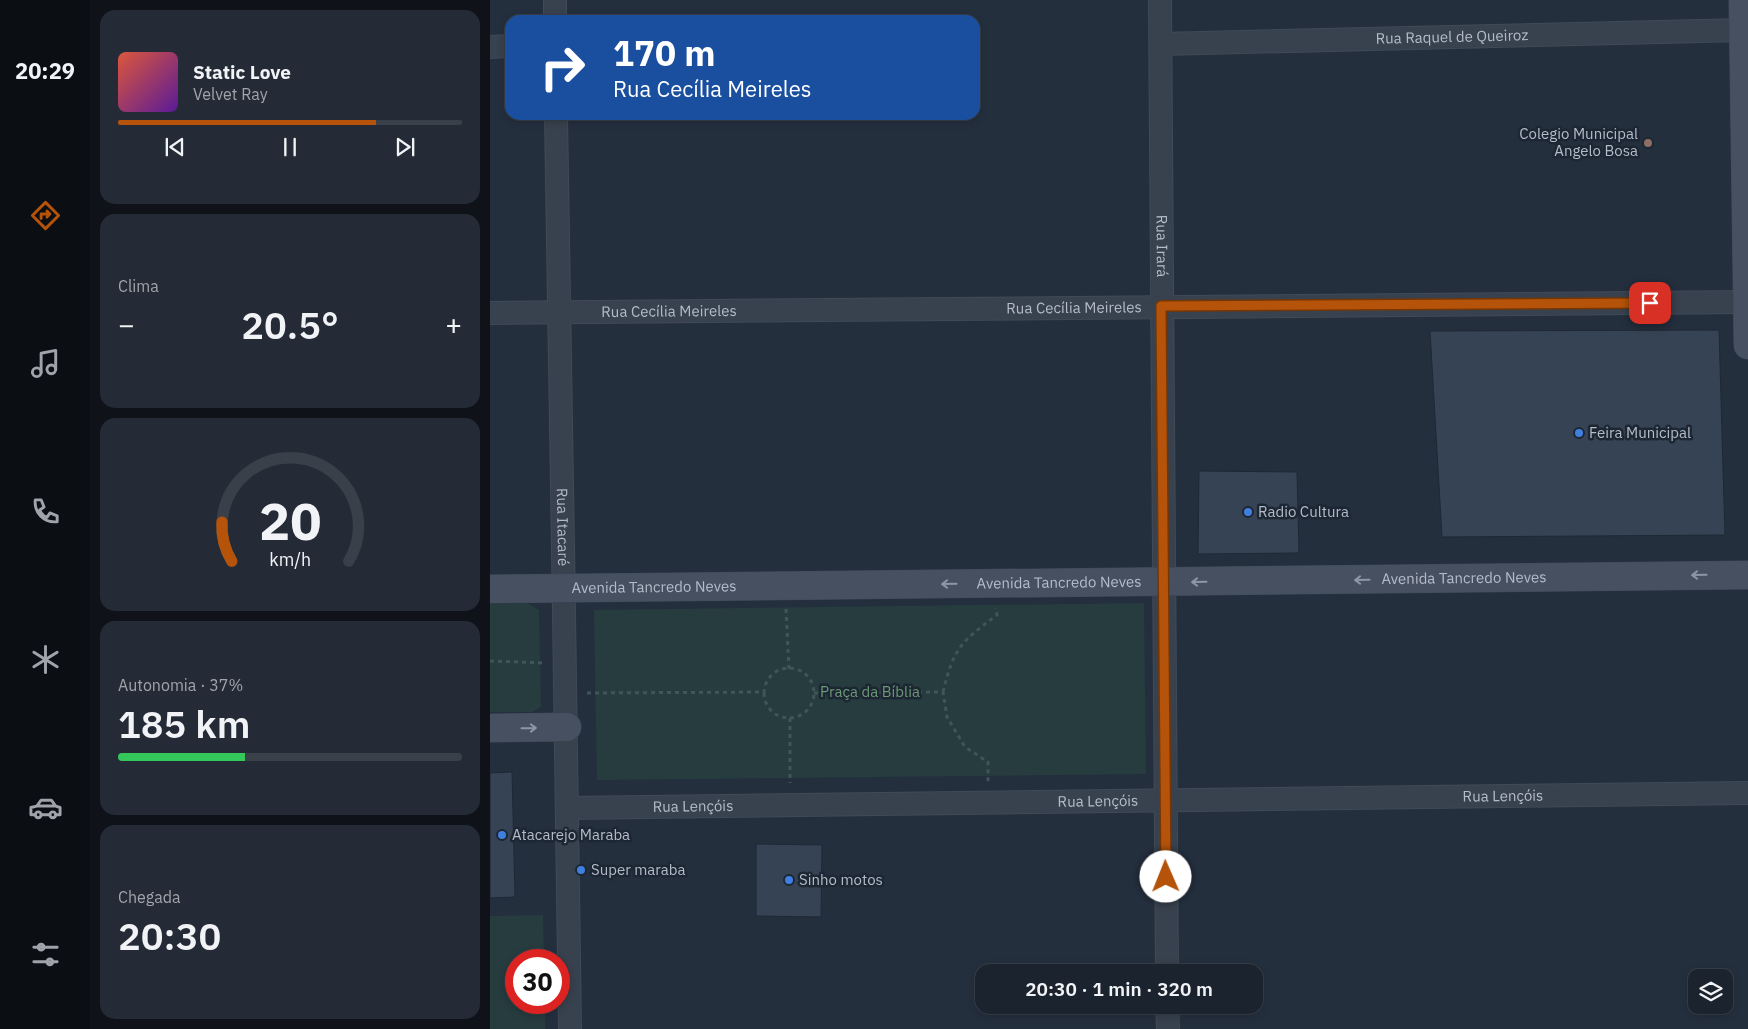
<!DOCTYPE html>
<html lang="pt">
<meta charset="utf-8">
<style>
:root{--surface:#1b232e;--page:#242b36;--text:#f1f3f6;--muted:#a0a4aa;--line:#39404a;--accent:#b45309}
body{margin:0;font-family:"IBM Plex Sans",sans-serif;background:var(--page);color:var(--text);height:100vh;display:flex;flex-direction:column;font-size:19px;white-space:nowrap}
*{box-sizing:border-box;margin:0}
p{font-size:16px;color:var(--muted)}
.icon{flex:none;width:28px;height:28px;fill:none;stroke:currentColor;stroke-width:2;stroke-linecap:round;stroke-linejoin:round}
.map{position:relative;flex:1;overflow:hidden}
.panel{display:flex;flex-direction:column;gap:10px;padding:10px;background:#0f1319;width:400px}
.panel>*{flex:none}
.top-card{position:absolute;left:15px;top:15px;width:475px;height:105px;border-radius:15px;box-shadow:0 2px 8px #0003,0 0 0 1px var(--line);background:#1a4fa0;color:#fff;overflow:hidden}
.controls{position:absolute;left:1198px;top:969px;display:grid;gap:10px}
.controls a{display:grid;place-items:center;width:45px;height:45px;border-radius:10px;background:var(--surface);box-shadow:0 2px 8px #0003,0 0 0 1px var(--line);font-size:25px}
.speed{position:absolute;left:15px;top:949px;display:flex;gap:10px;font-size:25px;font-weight:700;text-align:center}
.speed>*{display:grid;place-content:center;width:65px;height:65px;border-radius:50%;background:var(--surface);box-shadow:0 2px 8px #0003,0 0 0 1px var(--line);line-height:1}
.speed .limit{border:8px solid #d22;background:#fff;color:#111}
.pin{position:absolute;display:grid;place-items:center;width:42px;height:42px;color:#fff;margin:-21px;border-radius:10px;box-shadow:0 2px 8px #0006}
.me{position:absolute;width:55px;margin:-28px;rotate:359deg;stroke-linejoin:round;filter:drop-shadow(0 0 4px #0008)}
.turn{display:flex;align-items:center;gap:18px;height:105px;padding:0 25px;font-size:22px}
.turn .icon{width:65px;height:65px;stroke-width:2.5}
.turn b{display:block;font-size:35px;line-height:42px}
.big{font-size:38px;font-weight:600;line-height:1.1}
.panel .widget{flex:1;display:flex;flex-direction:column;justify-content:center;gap:8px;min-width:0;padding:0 18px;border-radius:15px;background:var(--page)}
.panel .dial{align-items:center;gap:0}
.dial svg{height:130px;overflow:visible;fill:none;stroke:var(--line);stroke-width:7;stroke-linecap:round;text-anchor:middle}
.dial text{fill:var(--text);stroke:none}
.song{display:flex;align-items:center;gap:15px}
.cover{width:60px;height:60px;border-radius:8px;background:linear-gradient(135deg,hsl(10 70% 55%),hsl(270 70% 35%))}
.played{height:5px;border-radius:2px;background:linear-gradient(90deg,var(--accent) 75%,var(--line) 75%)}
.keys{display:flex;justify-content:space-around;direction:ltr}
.heat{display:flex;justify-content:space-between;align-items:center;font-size:28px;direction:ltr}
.charge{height:8px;border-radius:4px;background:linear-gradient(90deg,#34c759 37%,var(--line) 0)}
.trip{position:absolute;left:485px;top:964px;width:288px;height:50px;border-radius:15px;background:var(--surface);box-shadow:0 2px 8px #0003,0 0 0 1px var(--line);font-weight:600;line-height:50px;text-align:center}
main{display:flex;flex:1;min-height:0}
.menu{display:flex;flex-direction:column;width:90px;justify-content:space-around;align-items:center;background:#0b0e12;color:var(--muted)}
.menu .icon{width:35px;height:35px}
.menu .selected{color:var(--accent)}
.menu b{font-size:22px;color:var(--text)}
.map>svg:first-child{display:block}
.green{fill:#263c3f}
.building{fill:#364354;stroke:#1f2835}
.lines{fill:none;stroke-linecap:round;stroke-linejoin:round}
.street-casing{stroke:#414a57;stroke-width:24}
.secondary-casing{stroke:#414a57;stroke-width:29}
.path{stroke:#3f5557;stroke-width:3;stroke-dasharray:4 4;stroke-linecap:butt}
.street{stroke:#38414e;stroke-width:22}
.secondary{stroke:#465061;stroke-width:28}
.oneway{stroke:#8e96a5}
.route-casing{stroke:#753606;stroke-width:12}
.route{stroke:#b45309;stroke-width:9}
.education-dot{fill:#8d6e63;stroke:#1d2633;stroke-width:2}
.shop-dot{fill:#3f7fe0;stroke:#1d2633;stroke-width:2}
.labels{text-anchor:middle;stroke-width:5;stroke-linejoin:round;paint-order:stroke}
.street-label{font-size:15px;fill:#b4bcc9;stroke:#1d2633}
.poi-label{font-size:15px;fill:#b4bcc9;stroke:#1d2633;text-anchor:start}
.park-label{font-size:15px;fill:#6b9a76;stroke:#1d2633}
</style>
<main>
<nav class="menu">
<b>20:29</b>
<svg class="icon selected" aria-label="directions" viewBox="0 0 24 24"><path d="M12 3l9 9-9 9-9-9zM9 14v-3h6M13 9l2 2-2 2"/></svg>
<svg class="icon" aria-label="music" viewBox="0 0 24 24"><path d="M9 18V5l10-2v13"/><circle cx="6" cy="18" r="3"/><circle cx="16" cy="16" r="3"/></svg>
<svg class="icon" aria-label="phone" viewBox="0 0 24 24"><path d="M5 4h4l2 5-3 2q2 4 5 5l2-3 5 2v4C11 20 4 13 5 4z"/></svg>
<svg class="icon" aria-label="climate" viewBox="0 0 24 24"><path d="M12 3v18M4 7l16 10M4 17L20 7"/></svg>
<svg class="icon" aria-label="car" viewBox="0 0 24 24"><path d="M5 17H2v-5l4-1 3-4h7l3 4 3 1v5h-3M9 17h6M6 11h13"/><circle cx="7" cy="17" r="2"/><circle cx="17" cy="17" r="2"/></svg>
<svg class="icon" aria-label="filters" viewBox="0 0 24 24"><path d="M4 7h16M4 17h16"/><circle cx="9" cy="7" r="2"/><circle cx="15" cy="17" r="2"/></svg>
</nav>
<section class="panel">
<div class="widget">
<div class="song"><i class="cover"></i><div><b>Static Love</b><p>Velvet Ray</p></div></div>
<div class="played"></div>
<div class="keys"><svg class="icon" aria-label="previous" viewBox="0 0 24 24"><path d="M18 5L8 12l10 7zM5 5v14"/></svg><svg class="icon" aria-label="pause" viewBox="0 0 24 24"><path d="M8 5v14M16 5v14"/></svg><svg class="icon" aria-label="next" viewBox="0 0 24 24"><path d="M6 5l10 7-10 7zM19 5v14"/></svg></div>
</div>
<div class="widget"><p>Clima</p>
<div class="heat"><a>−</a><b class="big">20.5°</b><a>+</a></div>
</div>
<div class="widget dial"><svg viewBox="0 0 100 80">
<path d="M14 69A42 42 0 1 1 86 69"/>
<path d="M14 69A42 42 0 0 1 8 45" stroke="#b45309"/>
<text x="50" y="56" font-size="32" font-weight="700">20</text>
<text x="50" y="72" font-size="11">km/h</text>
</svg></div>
<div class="widget"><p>Autonomia · 37%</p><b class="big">185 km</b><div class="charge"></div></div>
<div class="widget"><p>Chegada</p><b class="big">20:30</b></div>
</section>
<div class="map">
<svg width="1258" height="1029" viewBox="0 0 1258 1029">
<rect width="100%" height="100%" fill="#242f3e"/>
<path class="green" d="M37,603L49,610L51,707L42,712H0V604Z
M654,603L656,774L107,780L104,610Z
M53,915L54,960H26V1002L55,1003V1029H0V916Z"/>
<path class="building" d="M1229,330L1235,535L952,537L940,331Z
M709,471L807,472L809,553L708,554Z
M22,772L25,897L0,898V773Z
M266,844L332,845L331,917L266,916Z"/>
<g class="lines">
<defs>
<g id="street">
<path d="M65,0V20"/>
<path id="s1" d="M670,0L677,972"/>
<path id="s2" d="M671,44L1253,30"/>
<path d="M0,47L20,46"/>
<path id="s3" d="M66,115C69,420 78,724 80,1029"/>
<path id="s4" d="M0,313L1258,302"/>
<path id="s5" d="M78,808L1258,793"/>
<path d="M677,1005L678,1029"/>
</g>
<g id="secondary">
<path d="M1253,0L1258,345"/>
<path id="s6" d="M0,589L1258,575"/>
<path d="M0,728L77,727"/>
</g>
</defs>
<use href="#street" class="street-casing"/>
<use href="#secondary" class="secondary-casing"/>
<path class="path" d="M296,609L299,669
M0,661L55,663
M274 693a25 25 0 1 1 50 0a25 25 0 1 1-50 0Z
M453,692C464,647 471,642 507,615L506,608
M97,693L274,692
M324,693L453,692L457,717L475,747L498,762V782
M300,718V783"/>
<use href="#street" class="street"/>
<use href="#secondary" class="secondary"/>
</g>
<defs><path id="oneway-shaft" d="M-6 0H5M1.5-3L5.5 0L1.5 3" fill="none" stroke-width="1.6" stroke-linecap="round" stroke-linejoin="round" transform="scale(1.25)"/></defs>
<g class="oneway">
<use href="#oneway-shaft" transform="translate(1209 575) rotate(179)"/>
<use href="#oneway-shaft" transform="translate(872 580) rotate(179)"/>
<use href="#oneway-shaft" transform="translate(709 582) rotate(179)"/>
<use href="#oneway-shaft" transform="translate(459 584) rotate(179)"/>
<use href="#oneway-shaft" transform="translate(39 728) rotate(-1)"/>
</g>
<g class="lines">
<defs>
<path id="route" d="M676,877L671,306L1160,303"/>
</defs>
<use href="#route" class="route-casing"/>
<use href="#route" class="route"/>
</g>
<circle class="education-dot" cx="1158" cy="143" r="5"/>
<g class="shop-dot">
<circle cx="1089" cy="433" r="5"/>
<circle cx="758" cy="512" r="5"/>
<circle cx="12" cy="835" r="5"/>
<circle cx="91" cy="870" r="5"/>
<circle cx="299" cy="880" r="5"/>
</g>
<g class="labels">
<g class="street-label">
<text dy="5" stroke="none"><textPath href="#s2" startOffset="291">Rua Raquel de Queiroz</textPath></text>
<text dy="5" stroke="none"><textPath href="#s1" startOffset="246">Rua Irará</textPath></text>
<text dy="5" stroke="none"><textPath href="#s4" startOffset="584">Rua Cecília Meireles</textPath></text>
<text dy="5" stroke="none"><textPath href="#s4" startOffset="179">Rua Cecília Meireles</textPath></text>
<text dy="5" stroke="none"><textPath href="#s3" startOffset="412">Rua Itacaré</textPath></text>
<text dy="5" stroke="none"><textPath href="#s6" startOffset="974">Avenida Tancredo Neves</textPath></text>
<text dy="5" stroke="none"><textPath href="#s6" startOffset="569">Avenida Tancredo Neves</textPath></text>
<text dy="5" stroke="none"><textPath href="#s6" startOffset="164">Avenida Tancredo Neves</textPath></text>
<text dy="5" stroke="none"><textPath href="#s5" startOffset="935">Rua Lençóis</textPath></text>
<text dy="5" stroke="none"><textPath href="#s5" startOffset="530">Rua Lençóis</textPath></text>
<text dy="5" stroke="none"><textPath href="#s5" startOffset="125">Rua Lençóis</textPath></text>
</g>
<g class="poi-label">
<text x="1148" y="139" text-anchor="end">Colegio Municipal<tspan x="1148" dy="17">Angelo Bosa</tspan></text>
<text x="1099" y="438">Feira Municipal</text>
<text x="768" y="517">Radio Cultura</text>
<text x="22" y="840">Atacarejo Maraba</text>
<text x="101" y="875">Super maraba</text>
<text x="309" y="885">Sinho motos</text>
</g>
<g class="park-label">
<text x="380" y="697">Praça da Bíblia</text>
</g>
</g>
</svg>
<div class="controls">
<a><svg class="icon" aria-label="layers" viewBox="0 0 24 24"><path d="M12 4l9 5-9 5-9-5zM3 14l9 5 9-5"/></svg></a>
</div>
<div class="speed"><div class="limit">30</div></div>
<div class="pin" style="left:1160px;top:303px;background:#d93025"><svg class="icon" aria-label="arrive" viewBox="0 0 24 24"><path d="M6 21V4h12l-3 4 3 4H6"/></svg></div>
<svg class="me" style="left:676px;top:877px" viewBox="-20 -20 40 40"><circle r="19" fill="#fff"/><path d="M0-13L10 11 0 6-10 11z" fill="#b45309"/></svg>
<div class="trip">20:30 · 1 min · 320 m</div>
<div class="top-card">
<div class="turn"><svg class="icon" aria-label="right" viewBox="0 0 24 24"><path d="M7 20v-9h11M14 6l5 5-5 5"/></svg><div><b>170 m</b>Rua Cecília Meireles</div></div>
</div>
</div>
</main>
